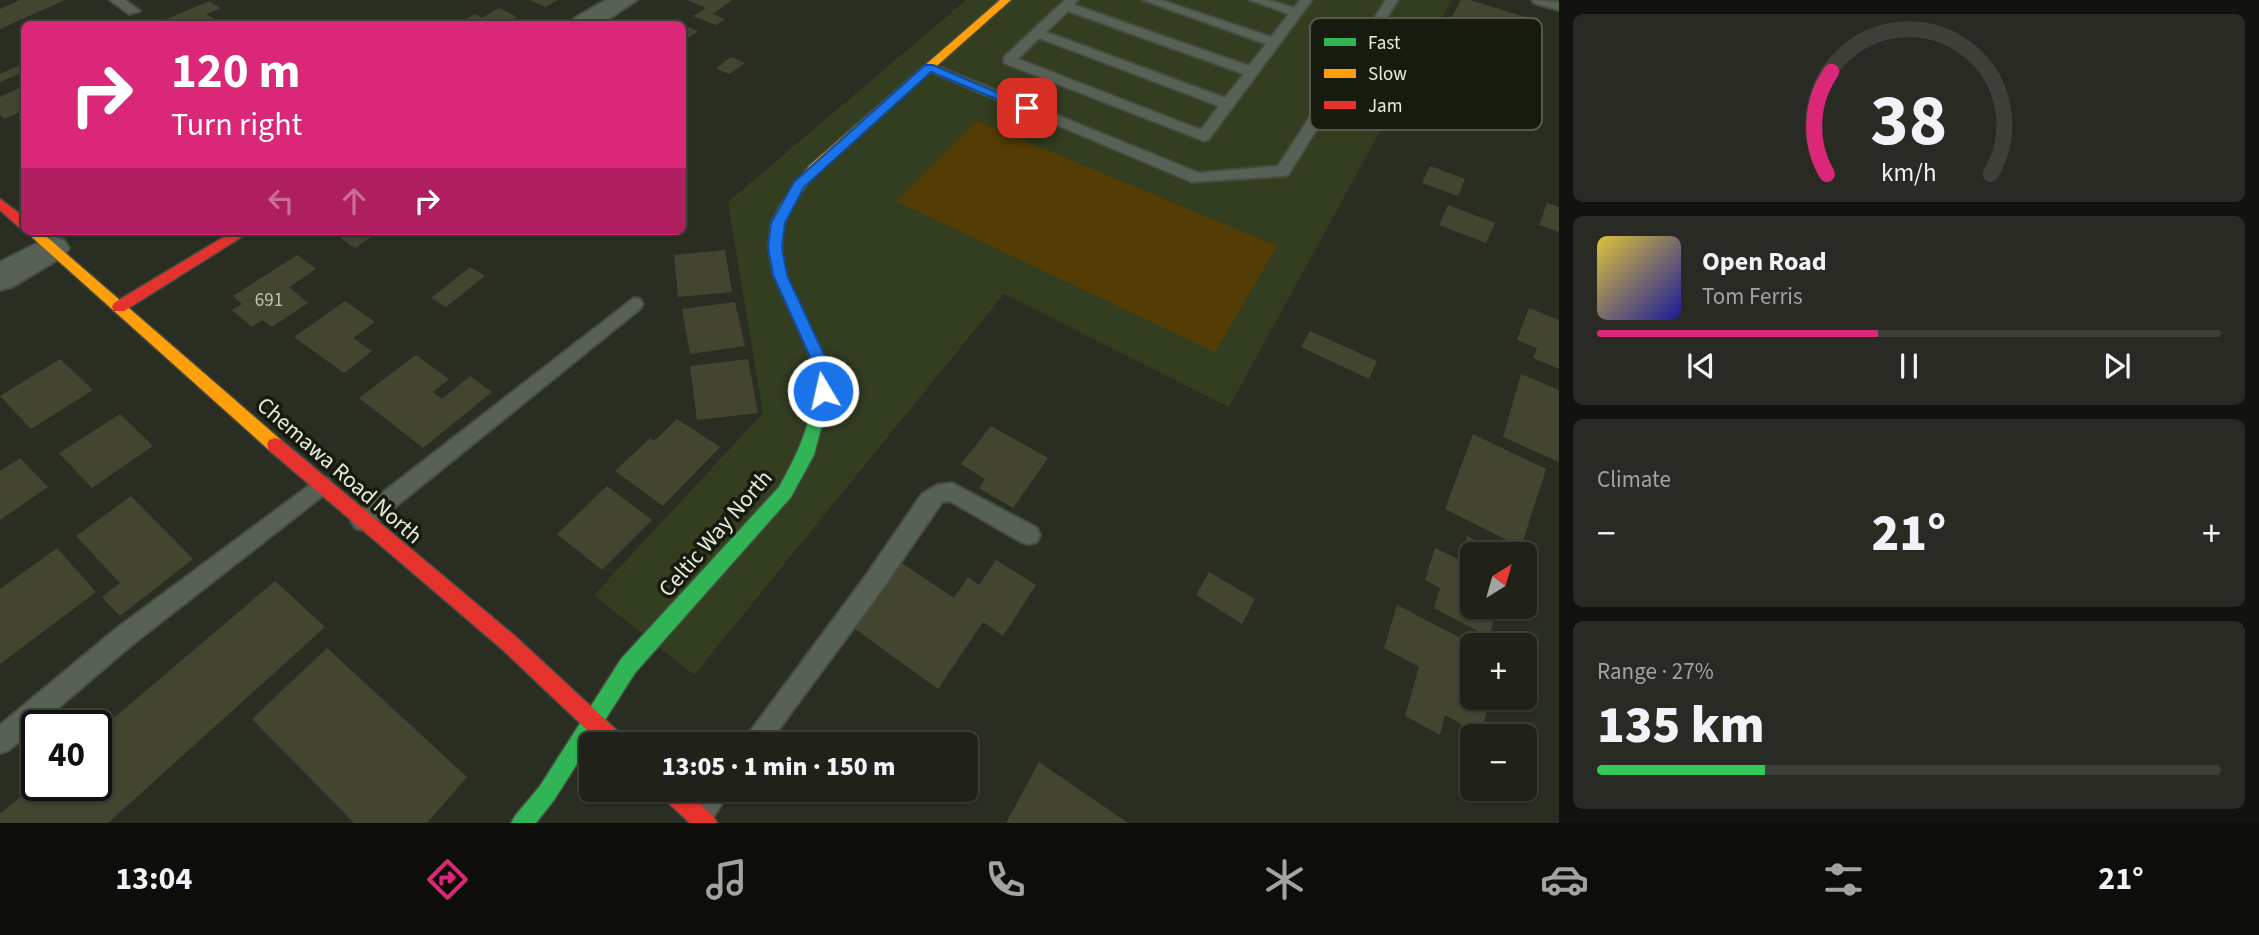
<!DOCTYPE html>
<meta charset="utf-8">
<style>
:root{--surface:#20221a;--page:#282a23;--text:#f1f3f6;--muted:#a2a4a2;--line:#3d3f39;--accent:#db2777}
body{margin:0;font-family:"Source Sans 3",sans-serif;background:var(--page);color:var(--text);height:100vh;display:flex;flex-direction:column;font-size:26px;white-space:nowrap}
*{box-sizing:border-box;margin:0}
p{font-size:23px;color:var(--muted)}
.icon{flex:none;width:38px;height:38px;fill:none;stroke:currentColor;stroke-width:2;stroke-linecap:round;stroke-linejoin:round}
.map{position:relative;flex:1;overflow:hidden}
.drawer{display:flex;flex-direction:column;gap:14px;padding:14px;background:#12130e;width:700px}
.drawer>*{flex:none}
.guide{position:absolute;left:21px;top:21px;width:665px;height:214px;border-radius:10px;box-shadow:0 2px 5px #0004,0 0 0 2px var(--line);background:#db2777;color:#fff;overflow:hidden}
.needle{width:46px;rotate:37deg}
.fabs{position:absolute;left:1460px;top:542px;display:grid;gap:14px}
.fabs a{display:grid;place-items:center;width:77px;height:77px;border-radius:10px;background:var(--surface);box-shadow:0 2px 5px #0004,0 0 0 2px var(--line);font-size:35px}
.speed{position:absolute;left:21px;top:710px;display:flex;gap:14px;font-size:35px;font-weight:700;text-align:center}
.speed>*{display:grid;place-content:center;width:91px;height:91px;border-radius:50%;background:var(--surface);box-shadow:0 2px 5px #0004,0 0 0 2px var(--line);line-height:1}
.speed .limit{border:4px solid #111;border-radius:10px;background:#fff;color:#111}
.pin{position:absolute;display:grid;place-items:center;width:60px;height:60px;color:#fff;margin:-30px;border-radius:14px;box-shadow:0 4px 10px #0006}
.me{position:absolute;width:77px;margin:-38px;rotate:351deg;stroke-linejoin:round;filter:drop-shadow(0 0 5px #0008)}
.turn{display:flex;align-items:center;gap:24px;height:147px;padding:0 35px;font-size:32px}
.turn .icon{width:91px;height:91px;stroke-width:2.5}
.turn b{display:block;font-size:49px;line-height:60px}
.lanes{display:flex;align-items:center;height:66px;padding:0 35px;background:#0003;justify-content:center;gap:35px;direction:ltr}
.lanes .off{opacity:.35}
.big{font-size:52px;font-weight:800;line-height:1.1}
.drawer .widget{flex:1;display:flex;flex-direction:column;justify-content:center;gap:10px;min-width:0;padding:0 24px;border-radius:10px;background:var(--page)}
.drawer .dial{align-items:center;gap:0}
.dial svg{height:182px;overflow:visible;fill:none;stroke:var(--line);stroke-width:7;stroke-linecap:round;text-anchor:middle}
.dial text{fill:var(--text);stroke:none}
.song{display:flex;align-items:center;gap:21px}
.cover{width:84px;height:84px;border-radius:10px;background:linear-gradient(135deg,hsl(50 70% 55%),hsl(240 70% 35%))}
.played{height:7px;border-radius:4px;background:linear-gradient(90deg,var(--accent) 45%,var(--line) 45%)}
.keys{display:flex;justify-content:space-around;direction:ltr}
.heat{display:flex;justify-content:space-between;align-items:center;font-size:38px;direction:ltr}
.charge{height:10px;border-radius:5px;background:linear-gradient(90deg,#34c759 27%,var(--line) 0)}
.trip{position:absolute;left:579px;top:732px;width:399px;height:70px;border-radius:10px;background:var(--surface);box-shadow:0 2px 5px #0004,0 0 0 2px var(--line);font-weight:800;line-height:70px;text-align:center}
.tabs{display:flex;height:112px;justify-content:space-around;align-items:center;background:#0d0e0a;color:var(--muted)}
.tabs .icon{width:49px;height:49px}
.tabs .selected{color:var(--accent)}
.tabs b{font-size:32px;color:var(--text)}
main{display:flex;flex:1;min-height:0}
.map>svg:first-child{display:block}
.built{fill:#333d20}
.green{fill:#543d05}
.building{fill:#434531}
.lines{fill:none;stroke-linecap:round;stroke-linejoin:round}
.lane-casing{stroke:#474c41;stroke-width:4}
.street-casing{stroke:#474c41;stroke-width:4}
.fast-casing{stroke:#474c41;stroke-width:3}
.slow-casing{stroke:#474c41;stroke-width:3}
.jam-casing{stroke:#474c41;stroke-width:3}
.lane{fill:#576156;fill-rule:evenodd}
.street{fill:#576156;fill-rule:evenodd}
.fast{fill:#30b455;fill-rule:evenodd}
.slow{fill:#ff9f0a;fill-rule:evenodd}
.jam{fill:#e5322d;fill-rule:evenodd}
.route{fill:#1a73e8;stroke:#114b97;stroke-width:2}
.labels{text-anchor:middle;stroke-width:7;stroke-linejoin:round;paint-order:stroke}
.number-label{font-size:19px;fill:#bec3b3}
.street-label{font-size:23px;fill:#e7edde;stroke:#161a0f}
.key{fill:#161a0f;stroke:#55594d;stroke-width:2}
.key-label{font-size:19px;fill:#e7edde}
</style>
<main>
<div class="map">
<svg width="1559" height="823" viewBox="0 0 1559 823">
<rect width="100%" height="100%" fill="#2a2e22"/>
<path class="built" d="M966,0H1452L1229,407L1004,294L694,675L594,595L763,413L728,202Z"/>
<path class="green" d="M977,121L1277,246L1215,352L896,201Z"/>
<path class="building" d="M20,0H65L0,29V9Z
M529,0H558L545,7Z
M687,0H732L713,14L725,19L716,25L693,16L706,8Z
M1461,0H1470L1525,17L1513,40L1450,20Z
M209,1L221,8L206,14L219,22L214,24L160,22Z
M499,8L517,17L503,24H457L475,14L482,18Z
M682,25L698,31L685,40L682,39Z
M731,57L745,63L729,74L716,68Z
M24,63V72L0,82V74Z
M24,86V110L5,119L0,115V97Z
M1430,166L1465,179L1458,196L1422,183Z
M1547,203L1559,207V232L1539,225Z
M1448,205L1495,223L1486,243L1439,225Z
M330,231H380L355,248Z
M725,250L732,292L678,297L674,255Z
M297,255L316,269L289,287L308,303L272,327L262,320L252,327L232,310L242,304L233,296Z
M470,267L485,276L446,307L431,298Z
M345,301L375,322L353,338L372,351L344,373L294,337Z
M735,302L745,346L690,354L682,309Z
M1529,308L1559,320V369L1533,358L1537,348L1517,340Z
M1310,331L1377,361L1369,379L1301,347Z
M416,355L449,379L433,392L442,399L470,376L492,392L423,448L359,398Z
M60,359L93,390L31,429L0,396Z
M748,359L758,413L697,420L690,366Z
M1521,374L1559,390V462L1503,437Z
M120,414L153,446L92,488L59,453Z
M677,419L720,447L663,506L615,471L650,438L654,441Z
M991,426L1048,458L1013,508L979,488L985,479L961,464Z
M1473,434L1546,469L1521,547L1445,509Z
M20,458L48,487L0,520V471Z
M607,486L652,520L602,570L557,534Z
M131,496L193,559L120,616L102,597L120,583L76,536Z
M1467,536L1506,555H1472V607H1497L1489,637L1434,608L1440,588L1425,580L1435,548L1460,560Z
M57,548L96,592L0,664V589Z
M996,560L1036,585L1003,636L983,622L938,689L851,626L900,562L954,598L968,577L979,585Z
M1209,572L1255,599L1242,624L1196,595Z
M275,581L325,627L108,823H0V814L37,783V786H96V733Z
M1397,605L1472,644V698H1490L1481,735L1445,715L1440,735L1405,716L1419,667L1384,648Z
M327,648L467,777L427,823H354L252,719Z
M1039,762L1128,823H1006Z"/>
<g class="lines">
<defs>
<path id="lane" d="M110,0H125L140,11L129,14Z
M1065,0H1078L1074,5L1249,66L1266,44L1143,0H1161L1271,37L1289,14L1250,0H1269L1294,8L1300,0H1312L1209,139L1204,141L1004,63V57ZM1068,11L1244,74L1225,98L1046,32ZM1039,38L1219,106L1201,130L1018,59Z
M1386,0H1398L1288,175L1283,176L1192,182L922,68L934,65L1199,173L1278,166Z
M1532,0L1559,2V10L1534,3Z
M634,298L640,299L643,304L640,309L369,528L362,530L355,528L351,521L355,514Z
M322,476L329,479L332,485L329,491L133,644L9,750L0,753V725L117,628Z
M952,483L1037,528L1040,535L1037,542L1029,544L1021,542L950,501L942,502L881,591L768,744H741L865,577L922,494L937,485Z
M703,789H732L709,823H689L686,815Z"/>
<path id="street" d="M606,0H637L601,24H571L575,18Z
M52,236L64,240L69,248L64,256L12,287L0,290V262Z"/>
<path id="fast" d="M813,341L818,343L827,361L831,391L814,455L791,497L635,673L554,800L536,823H511L515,816L540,786L621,659L779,487C803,445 826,394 806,347Z"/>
<path id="slow" d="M1000,0H1011L817,172C806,187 790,204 785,223C772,265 803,311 820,347L813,353L808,351L773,275L768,247L771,223L780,205L809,166Z
M25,231H40L281,440L283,445L281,450L275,452L269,450Z"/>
<path id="jam" d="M0,199L24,217V228L19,227L0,210Z
M234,231H251L124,311H114L112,307L114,303Z
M275,438L281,440L516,637L624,737L627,744H602L502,649L269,450L267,445L269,440Z
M658,789H684L713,816L717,823H690L661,796Z"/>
</defs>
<use href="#lane" class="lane-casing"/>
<use href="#street" class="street-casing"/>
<use href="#fast" class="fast-casing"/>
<use href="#slow" class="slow-casing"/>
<use href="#jam" class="jam-casing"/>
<use href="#lane" class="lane"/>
<use href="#street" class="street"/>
<use href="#fast" class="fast"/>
<use href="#slow" class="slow"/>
<use href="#jam" class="jam"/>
</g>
<path class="route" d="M925,65H933L1033,108L1023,110L931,72L804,187L785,223L782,247L787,275L827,361L831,391L823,398L815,391L812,361L773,275L768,247L771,223L794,182Z"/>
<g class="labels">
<g class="number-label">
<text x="269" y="306">691</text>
</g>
<g class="street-label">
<text transform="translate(340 470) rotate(41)" y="8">Chemawa Road North</text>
<text transform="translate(715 533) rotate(-49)" y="8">Celtic Way North</text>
</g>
</g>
<rect x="1310" y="18" width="232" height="112" rx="10" class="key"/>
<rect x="1324" y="38" width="32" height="8" fill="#30b455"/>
<rect x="1324" y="69" width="32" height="9" fill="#ff9f0a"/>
<rect x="1324" y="101" width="32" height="8" fill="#e5322d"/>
<g class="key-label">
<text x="1368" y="49">Fast</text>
<text x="1368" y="80">Slow</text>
<text x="1368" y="112">Jam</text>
</g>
</svg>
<div class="fabs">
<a><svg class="needle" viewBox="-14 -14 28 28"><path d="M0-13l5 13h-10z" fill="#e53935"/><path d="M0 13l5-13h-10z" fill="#a2a4a2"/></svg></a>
<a>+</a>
<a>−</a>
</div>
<div class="speed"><div class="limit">40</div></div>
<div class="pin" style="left:1027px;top:108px;background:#d93025"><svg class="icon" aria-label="arrive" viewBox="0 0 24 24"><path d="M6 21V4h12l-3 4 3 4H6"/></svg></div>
<svg class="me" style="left:823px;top:391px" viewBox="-20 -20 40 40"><circle r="17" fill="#1a73e8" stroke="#fff" stroke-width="3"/><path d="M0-11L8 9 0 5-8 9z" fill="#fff"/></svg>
<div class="trip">13:05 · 1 min · 150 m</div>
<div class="guide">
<div class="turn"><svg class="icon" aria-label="right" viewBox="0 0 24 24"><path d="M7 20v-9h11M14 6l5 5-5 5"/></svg><div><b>120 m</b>Turn right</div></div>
<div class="lanes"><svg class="icon off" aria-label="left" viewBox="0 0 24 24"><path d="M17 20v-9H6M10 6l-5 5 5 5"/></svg><svg class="icon off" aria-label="ahead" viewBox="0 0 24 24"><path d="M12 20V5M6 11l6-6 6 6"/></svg><svg class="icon" aria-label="right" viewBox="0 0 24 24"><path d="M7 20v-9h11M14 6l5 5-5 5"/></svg></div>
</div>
</div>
<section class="drawer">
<div class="widget dial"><svg viewBox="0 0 100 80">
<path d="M14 69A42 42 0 1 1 86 69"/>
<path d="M14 69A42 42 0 0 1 16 24" stroke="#db2777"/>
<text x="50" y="56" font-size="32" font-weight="700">38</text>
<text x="50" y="72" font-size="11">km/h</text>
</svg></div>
<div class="widget">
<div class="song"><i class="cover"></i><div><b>Open Road</b><p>Tom Ferris</p></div></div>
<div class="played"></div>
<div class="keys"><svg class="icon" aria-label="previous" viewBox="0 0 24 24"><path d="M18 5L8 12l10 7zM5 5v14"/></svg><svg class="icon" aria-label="pause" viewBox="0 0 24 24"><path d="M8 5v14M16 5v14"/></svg><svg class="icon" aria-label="next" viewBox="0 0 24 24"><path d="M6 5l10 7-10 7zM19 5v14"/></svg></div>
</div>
<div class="widget"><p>Climate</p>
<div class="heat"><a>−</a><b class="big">21°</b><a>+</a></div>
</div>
<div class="widget"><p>Range · 27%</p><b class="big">135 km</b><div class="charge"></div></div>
</section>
</main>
<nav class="tabs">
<b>13:04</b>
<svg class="icon selected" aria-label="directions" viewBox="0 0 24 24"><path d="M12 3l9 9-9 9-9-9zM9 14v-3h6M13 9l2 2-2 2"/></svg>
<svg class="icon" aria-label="music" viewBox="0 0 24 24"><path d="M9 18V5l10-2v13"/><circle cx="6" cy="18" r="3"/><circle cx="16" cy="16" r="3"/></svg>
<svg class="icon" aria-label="phone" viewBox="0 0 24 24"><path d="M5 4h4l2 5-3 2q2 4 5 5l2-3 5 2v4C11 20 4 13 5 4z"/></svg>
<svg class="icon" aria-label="climate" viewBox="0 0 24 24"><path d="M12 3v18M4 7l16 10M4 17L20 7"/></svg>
<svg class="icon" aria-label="car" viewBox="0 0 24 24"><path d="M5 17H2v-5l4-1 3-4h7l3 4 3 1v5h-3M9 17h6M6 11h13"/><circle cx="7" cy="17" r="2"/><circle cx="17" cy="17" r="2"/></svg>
<svg class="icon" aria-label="filters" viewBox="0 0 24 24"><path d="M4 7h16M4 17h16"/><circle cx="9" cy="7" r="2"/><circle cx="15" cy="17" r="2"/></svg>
<b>21°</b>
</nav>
